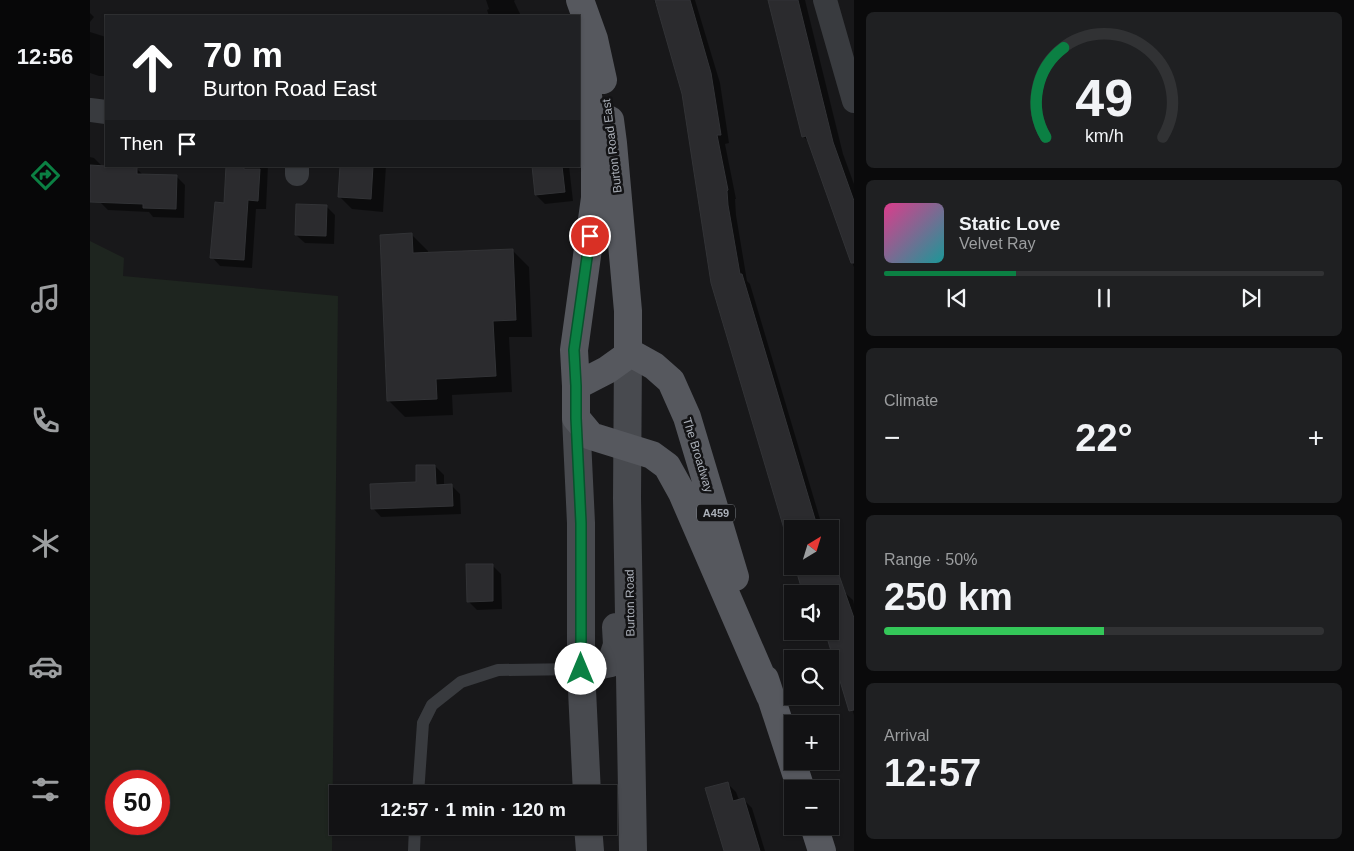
<!DOCTYPE html>
<meta charset="utf-8">
<style>
:root{--surface:#121214;--page:#1f2022;--text:#f1f3f6;--muted:#9c9ea0;--line:#313234;--accent:#0b8043}
body{margin:0;font-family:Helvetica,sans-serif;background:var(--page);color:var(--text);height:100vh;display:flex;flex-direction:column;font-size:19px;white-space:nowrap}
*{box-sizing:border-box;margin:0}
p{font-size:16px;color:var(--muted)}
.icon{flex:none;width:28px;height:28px;fill:none;stroke:currentColor;stroke-width:2;stroke-linecap:round;stroke-linejoin:round}
.map{position:relative;flex:1;overflow:hidden}
.panel{display:flex;flex-direction:column;gap:12px;padding:12px;background:#0a0a0b;width:500px}
.panel>*{flex:none}
.hud{position:absolute;left:15px;top:15px;width:475px;height:152px;border-radius:0px;box-shadow:0 1px 4px #0004,0 0 0 1px var(--line);background:#202124;color:#fff;overflow:hidden}
.needle{width:32px;rotate:38deg}
.controls{position:absolute;left:694px;top:520px;display:grid;gap:10px}
.controls a{display:grid;place-items:center;width:55px;height:55px;border-radius:0px;background:var(--surface);box-shadow:0 1px 4px #0004,0 0 0 1px var(--line);font-size:25px}
.speed{position:absolute;left:15px;top:770px;display:flex;gap:10px;font-size:25px;font-weight:700;text-align:center}
.speed>*{display:grid;place-content:center;width:65px;height:65px;border-radius:50%;background:var(--surface);box-shadow:0 1px 4px #0004,0 0 0 1px var(--line);line-height:1}
.speed .limit{border:8px solid #d22;background:#fff;color:#111}
.pin{position:absolute;display:grid;place-items:center;width:42px;height:42px;color:#fff;margin:-21px;border:2px solid #fff;border-radius:50%;box-shadow:0 1px 5px #0007}
.me{position:absolute;width:55px;margin:-28px;rotate:0deg;stroke-linejoin:round;filter:drop-shadow(0 0 4px #0008)}
.turn{display:flex;align-items:center;gap:18px;height:105px;padding:0 15px;font-size:22px}
.turn .icon{width:65px;height:65px;stroke-width:2.5}
.turn b{display:block;font-size:35px;line-height:42px}
.then{display:flex;align-items:center;height:48px;padding:0 15px;background:#0003;gap:10px;font-size:19px}
.big{font-size:38px;font-weight:800;line-height:1.1}
.panel .card{flex:1;display:flex;flex-direction:column;justify-content:center;gap:8px;min-width:0;padding:0 18px;border-radius:8px;background:var(--page)}
.panel .dial{align-items:center;gap:0}
.dial svg{height:130px;overflow:visible;fill:none;stroke:var(--line);stroke-width:7;stroke-linecap:round;text-anchor:middle}
.dial text{fill:var(--text);stroke:none}
.song{display:flex;align-items:center;gap:15px}
.cover{width:60px;height:60px;border-radius:8px;background:linear-gradient(135deg,hsl(330 70% 55%),hsl(180 70% 35%))}
.played{height:5px;border-radius:2px;background:linear-gradient(90deg,var(--accent) 30%,var(--line) 30%)}
.keys{display:flex;justify-content:space-around;direction:ltr}
.heat{display:flex;justify-content:space-between;align-items:center;font-size:28px;direction:ltr}
.charge{height:8px;border-radius:4px;background:linear-gradient(90deg,#34c759 50%,var(--line) 0)}
.trip{position:absolute;left:239px;top:785px;width:288px;height:50px;border-radius:0px;background:var(--surface);box-shadow:0 1px 4px #0004,0 0 0 1px var(--line);font-weight:800;line-height:50px;text-align:center}
main{display:flex;flex:1;min-height:0}
.tabs{display:flex;flex-direction:column;width:90px;justify-content:space-around;align-items:center;background:#070708;color:var(--muted)}
.tabs .icon{width:35px;height:35px}
.tabs .selected{color:var(--accent)}
.tabs b{font-size:22px;color:var(--text)}
.map>svg:first-child{display:block}
.green{fill:#1e251f;fill-rule:evenodd}
.shadow{fill:#0007}
.building{fill:#2b2b2e;stroke:#323336}
.lines{fill:none;stroke-linecap:round;stroke-linejoin:round}
.service{stroke:#393b3f;stroke-width:12}
.minor{stroke:#393b3f;stroke-width:24}
.secondary{stroke:#484a4f;stroke-width:28}
.primary{stroke:#56585e;stroke-width:28}
.route-casing{stroke:#07532c;stroke-width:12}
.route{stroke:#0b8043;stroke-width:9}
.labels{text-anchor:middle;stroke-width:5;stroke-linejoin:round;paint-order:stroke}
.shield{fill:#131315;stroke:#7d8188;stroke-width:1}
.shield-label{font-size:11px;font-weight:bold;fill:#abb0b9}
.street-label{font-size:12px;fill:#abb0b9;stroke:#131315}
</style>
<main>
<nav class="tabs">
<b>12:56</b>
<svg class="icon selected" aria-label="directions" viewBox="0 0 24 24"><path d="M12 3l9 9-9 9-9-9zM9 14v-3h6M13 9l2 2-2 2"/></svg>
<svg class="icon" aria-label="music" viewBox="0 0 24 24"><path d="M9 18V5l10-2v13"/><circle cx="6" cy="18" r="3"/><circle cx="16" cy="16" r="3"/></svg>
<svg class="icon" aria-label="phone" viewBox="0 0 24 24"><path d="M5 4h4l2 5-3 2q2 4 5 5l2-3 5 2v4C11 20 4 13 5 4z"/></svg>
<svg class="icon" aria-label="climate" viewBox="0 0 24 24"><path d="M12 3v18M4 7l16 10M4 17L20 7"/></svg>
<svg class="icon" aria-label="car" viewBox="0 0 24 24"><path d="M5 17H2v-5l4-1 3-4h7l3 4 3 1v5h-3M9 17h6M6 11h13"/><circle cx="7" cy="17" r="2"/><circle cx="17" cy="17" r="2"/></svg>
<svg class="icon" aria-label="filters" viewBox="0 0 24 24"><path d="M4 7h16M4 17h16"/><circle cx="9" cy="7" r="2"/><circle cx="15" cy="17" r="2"/></svg>
</nav>
<div class="map">
<svg width="764" height="851" viewBox="0 0 764 851">
<rect width="100%" height="100%" fill="#18181a"/>
<path class="green" d="M0,241L34,258L33,276L248,296L242,851H0ZM26,781H69V824H26Z"/>
<path class="shadow" d="M396,0H425L424,1L431,16H399L397,10L399,9Z
M564,0H605L630,83L639,143L635,144L646,199H645L646,215L657,281L660,284L733,529H702V554L622,283L593,93L571,14L568,11Z
M680,0H715L753,154L764,184V267L719,142L713,136Z
M0,13L4,17L0,22Z
M0,32L16,37V76H9L0,73Z
M0,157L4,158L13,167L47,169L54,176H86L95,185L94,218L63,217L59,212L18,210L9,201L0,199Z
M137,166H178L176,209H166L162,268L130,266L122,257L135,204Z
M251,166H296L293,212L262,209L249,196Z
M443,166H479L483,201L455,204L446,195Z
M236,206L245,215L244,244L215,243L206,235Z
M321,234L338,251V254L422,250L439,267L442,337H419L422,392L362,395L363,415L315,417L298,400Z
M345,466L354,475V486L361,485L370,494L371,514L291,517L283,508L328,483Z
M740,553L752,593L754,592L763,600L764,604V715L740,631V594L706,566H740Z
M402,565L411,574L412,609L387,610L379,602Z
M637,783L646,792L649,800L653,799L662,808L675,851H635Z"/>
<path class="building" d="M565,0H600L621,73L631,135H627L638,190L637,191L638,205L650,274H652L728,529H694L621,283L592,94Z
M678,0H708L743,142L764,201V263H761L716,136L712,137Z
M0,165L47,168V174L87,175L86,209L53,208V204L0,202Z
M136,166H154V169H170L168,201L158,200L154,260L120,258L125,202L134,203Z
M250,166H283L281,199L248,197Z
M442,166H472L475,192L445,195Z
M206,204L237,205L236,236L205,235Z
M322,233L323,253L423,249L426,320L403,321L406,376L346,379L347,399L297,401L290,235Z
M326,465H345L346,485L362,484L363,506L281,509L280,484L326,482Z
M740,558H743L764,618V710L759,711L735,631H740V594H713L705,566H739L740,571Z
M376,564H403V601L377,602Z
M638,782L643,801L654,798L670,851H634L615,788Z"/>
<g class="lines">
<path class="service" d="M328,794L333,723L342,705L371,682L408,670L491,669
M324,851L325,826"/>
<path class="minor" d="M735,0L764,101
M0,110L16,112
M207,166V174"/>
<path class="secondary" d="M538,355L537,498L543,851
M486,418L491,523V669L497,794
M491,669L521,663L527,645L526,627
M498,826L500,851"/>
<path class="primary" d="M490,0L504,39L513,80
M489,54L496,81L505,147V198L484,350L486,386V418L501,436L562,455L577,466L592,493L680,696
M520,120L523,143L538,311V355
M486,386L517,370L538,355L546,356L564,366L581,381L597,417L645,577
M675,679L711,789
M724,826L732,851"/>
</g>
<g class="lines">
<defs>
<path id="route" d="M491,669V523L486,418V386L484,350L500,236"/>
</defs>
<use href="#route" class="route-casing"/>
<use href="#route" class="route"/>
</g>
<g class="labels">
<rect class="shield" x="607" y="504.5" width="38" height="17" rx="4"/>
<g class="shield-label">
<text x="626" y="517">A459</text>
</g>
<g class="street-label">
<text transform="translate(522 146) rotate(-97)" y="4">Burton Road East</text>
<text transform="translate(608 455) rotate(73)" y="4">The Broadway</text>
<text transform="translate(540 603) rotate(-91)" y="4">Burton Road</text>
</g>
</g>
</svg>
<div class="controls">
<a><svg class="needle" viewBox="-14 -14 28 28"><path d="M0-13l5 13h-10z" fill="#e53935"/><path d="M0 13l5-13h-10z" fill="#9c9ea0"/></svg></a>
<a><svg class="icon" aria-label="sound" viewBox="0 0 24 24"><path d="M4 9h4l5-4v14l-5-4H4zM17 9q2 3 0 6"/></svg></a>
<a><svg class="icon" aria-label="search" viewBox="0 0 24 24"><circle cx="10" cy="10" r="6"/><path d="M15 15l6 6"/></svg></a>
<a>+</a>
<a>−</a>
</div>
<div class="speed"><div class="limit">50</div></div>
<div class="pin" style="left:500px;top:236px;background:#d93025"><svg class="icon" aria-label="arrive" viewBox="0 0 24 24"><path d="M6 21V4h12l-3 4 3 4H6"/></svg></div>
<svg class="me" style="left:491px;top:669px" viewBox="-20 -20 40 40"><circle r="19" fill="#fff"/><path d="M0-13L10 11 0 6-10 11z" fill="#0b8043"/></svg>
<div class="trip">12:57 · 1 min · 120 m</div>
<div class="hud">
<div class="turn"><svg class="icon" aria-label="ahead" viewBox="0 0 24 24"><path d="M12 20V5M6 11l6-6 6 6"/></svg><div><b>70 m</b>Burton Road East</div></div>
<div class="then">Then<svg class="icon" aria-label="arrive" viewBox="0 0 24 24"><path d="M6 21V4h12l-3 4 3 4H6"/></svg></div>
</div>
</div>
<section class="panel">
<div class="card dial"><svg viewBox="0 0 100 80">
<path d="M14 69A42 42 0 1 1 86 69"/>
<path d="M14 69A42 42 0 0 1 25 14" stroke="#0b8043"/>
<text x="50" y="56" font-size="32" font-weight="700">49</text>
<text x="50" y="72" font-size="11">km/h</text>
</svg></div>
<div class="card">
<div class="song"><i class="cover"></i><div><b>Static Love</b><p>Velvet Ray</p></div></div>
<div class="played"></div>
<div class="keys"><svg class="icon" aria-label="previous" viewBox="0 0 24 24"><path d="M18 5L8 12l10 7zM5 5v14"/></svg><svg class="icon" aria-label="pause" viewBox="0 0 24 24"><path d="M8 5v14M16 5v14"/></svg><svg class="icon" aria-label="next" viewBox="0 0 24 24"><path d="M6 5l10 7-10 7zM19 5v14"/></svg></div>
</div>
<div class="card"><p>Climate</p>
<div class="heat"><a>−</a><b class="big">22°</b><a>+</a></div>
</div>
<div class="card"><p>Range · 50%</p><b class="big">250 km</b><div class="charge"></div></div>
<div class="card"><p>Arrival</p><b class="big">12:57</b></div>
</section>
</main>
